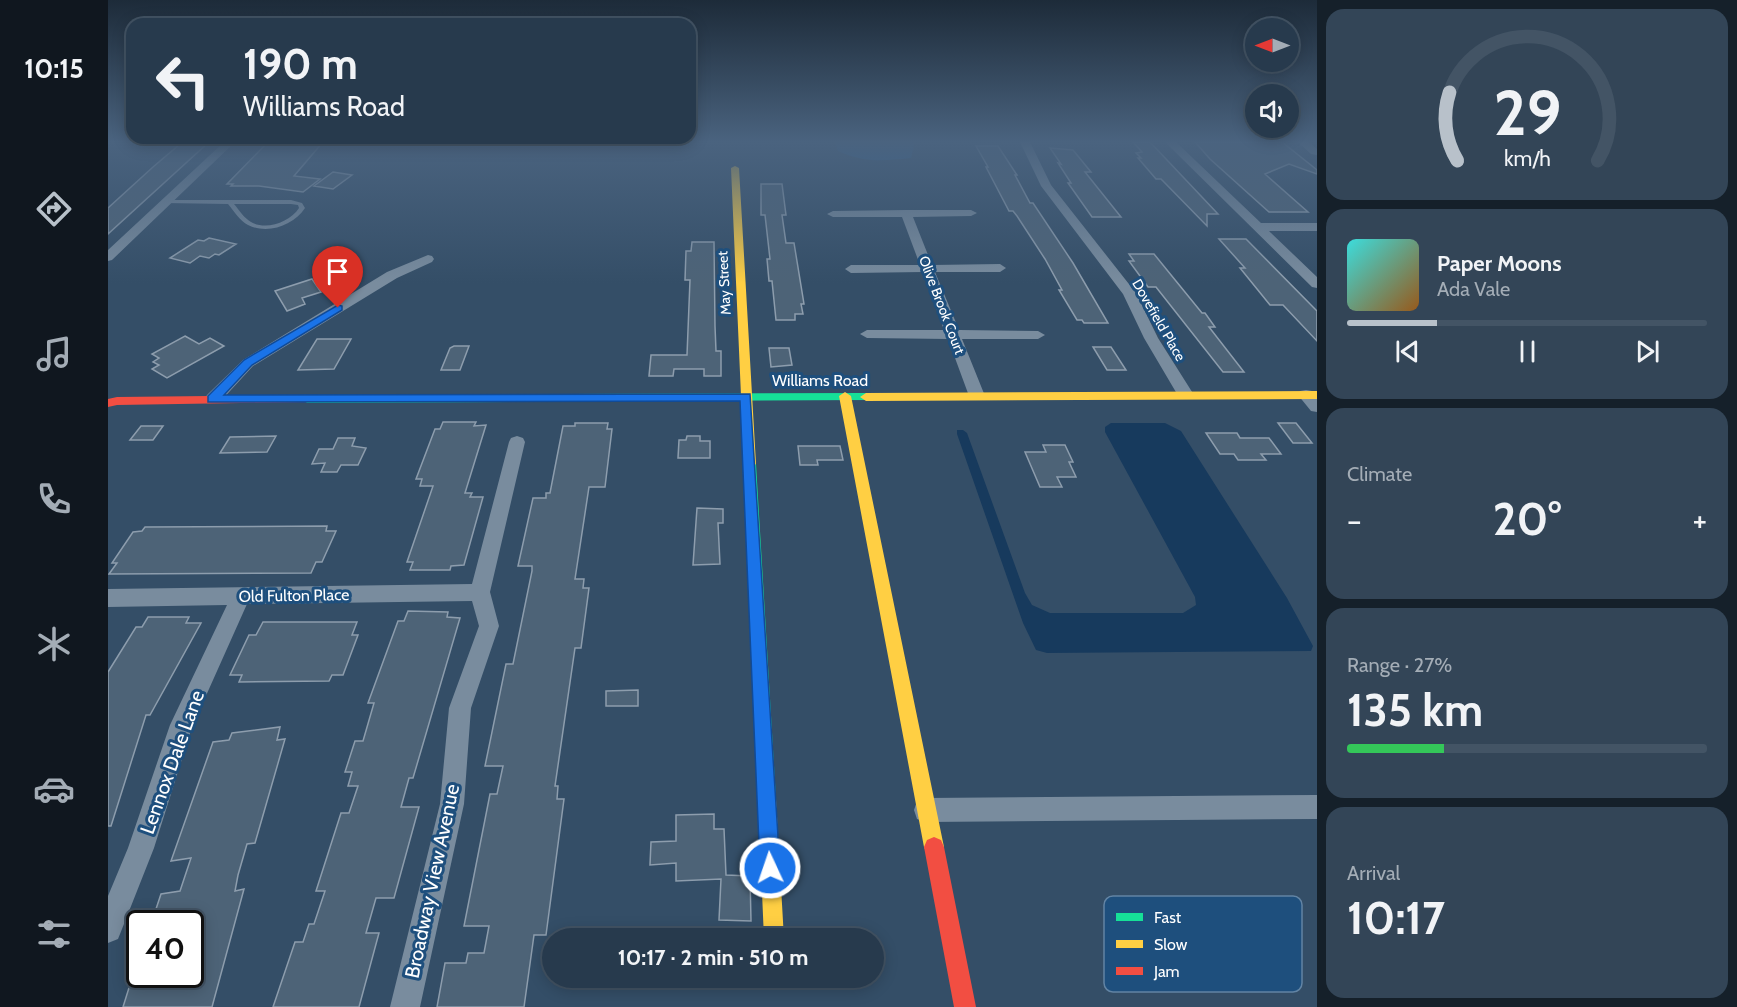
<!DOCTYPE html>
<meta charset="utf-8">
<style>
:root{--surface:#273a4d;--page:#334557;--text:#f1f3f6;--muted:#a4adb6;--line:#435465;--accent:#b8c1ca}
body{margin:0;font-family:Cabin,sans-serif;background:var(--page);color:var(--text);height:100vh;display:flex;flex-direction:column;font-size:22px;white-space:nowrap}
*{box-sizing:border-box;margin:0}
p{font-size:20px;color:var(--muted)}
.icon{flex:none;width:33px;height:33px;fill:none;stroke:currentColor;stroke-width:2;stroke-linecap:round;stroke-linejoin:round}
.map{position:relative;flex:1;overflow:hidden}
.drawer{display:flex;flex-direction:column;gap:9px;padding:9px;background:#15202a;width:420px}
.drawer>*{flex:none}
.hud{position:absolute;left:18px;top:18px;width:570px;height:126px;border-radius:18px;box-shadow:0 3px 15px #0003,0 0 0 2px var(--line);background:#273a4d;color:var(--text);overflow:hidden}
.needle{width:39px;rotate:270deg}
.buttons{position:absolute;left:1137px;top:18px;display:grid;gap:12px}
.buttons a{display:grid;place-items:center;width:54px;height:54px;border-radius:50%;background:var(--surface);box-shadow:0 3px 15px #0003,0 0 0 2px var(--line);font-size:30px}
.speed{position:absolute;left:18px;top:910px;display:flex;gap:12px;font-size:30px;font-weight:700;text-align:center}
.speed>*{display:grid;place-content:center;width:78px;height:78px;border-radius:50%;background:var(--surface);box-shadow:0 3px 15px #0003,0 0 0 2px var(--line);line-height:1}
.speed .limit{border:3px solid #111;border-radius:9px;background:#fff;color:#111}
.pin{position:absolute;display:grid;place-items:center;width:51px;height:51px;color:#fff;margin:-62px -26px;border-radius:50% 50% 50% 0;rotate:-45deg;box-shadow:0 0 6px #0007}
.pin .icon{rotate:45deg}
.me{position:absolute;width:66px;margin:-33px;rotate:357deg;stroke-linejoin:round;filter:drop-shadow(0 0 4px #0008)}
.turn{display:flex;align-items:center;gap:21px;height:126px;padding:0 18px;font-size:27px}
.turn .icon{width:78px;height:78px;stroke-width:2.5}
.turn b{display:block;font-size:42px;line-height:51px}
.big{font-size:45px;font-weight:700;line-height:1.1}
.drawer .tile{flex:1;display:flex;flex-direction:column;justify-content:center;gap:9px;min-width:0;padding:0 21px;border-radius:18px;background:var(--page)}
.drawer .dial{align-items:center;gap:0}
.dial svg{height:156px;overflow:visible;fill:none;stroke:var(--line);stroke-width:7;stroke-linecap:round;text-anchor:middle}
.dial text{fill:var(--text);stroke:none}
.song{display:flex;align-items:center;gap:18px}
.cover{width:72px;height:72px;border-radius:9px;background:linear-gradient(135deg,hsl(180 70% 55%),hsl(30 70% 35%))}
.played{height:6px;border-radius:3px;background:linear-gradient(90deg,var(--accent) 25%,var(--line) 25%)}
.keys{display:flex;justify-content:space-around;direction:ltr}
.heat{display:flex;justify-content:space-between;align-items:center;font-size:33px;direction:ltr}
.charge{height:9px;border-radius:4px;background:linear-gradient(90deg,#34c759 27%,var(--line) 0)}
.trip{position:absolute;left:434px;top:928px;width:342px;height:60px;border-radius:30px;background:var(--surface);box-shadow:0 3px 15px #0003,0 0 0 2px var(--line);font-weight:700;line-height:60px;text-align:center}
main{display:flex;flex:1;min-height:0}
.dock{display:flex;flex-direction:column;width:108px;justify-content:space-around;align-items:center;background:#10171f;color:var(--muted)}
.dock .icon{width:42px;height:42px}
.dock .active{color:var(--accent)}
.dock b{font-size:27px;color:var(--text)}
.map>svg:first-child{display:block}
.green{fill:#2a5e90}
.water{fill:#173a5d}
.building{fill:#4d6377;stroke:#8d9dad;stroke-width:1.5}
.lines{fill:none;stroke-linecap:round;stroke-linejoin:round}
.lane{fill:#798c9e;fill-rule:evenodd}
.street{fill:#798c9e;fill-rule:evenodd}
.fast{fill:#16e098;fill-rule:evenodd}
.slow{fill:#ffcf43;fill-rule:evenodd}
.jam{fill:#f24e42;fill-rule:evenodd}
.route{fill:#1a73e8;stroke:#114b97;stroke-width:1.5}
.labels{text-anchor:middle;stroke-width:6;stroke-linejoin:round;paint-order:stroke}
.far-street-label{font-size:14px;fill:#fff;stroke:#1e4f7d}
.street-label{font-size:16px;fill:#fff;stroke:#1e4f7d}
.near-street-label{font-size:20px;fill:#fff;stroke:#1e4f7d}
.key{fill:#1e4f7d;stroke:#6284a4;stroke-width:1.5}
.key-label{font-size:16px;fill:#fff}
</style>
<main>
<nav class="dock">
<b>10:15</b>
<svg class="icon active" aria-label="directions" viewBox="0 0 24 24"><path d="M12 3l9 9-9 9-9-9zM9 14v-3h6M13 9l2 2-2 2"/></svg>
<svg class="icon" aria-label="music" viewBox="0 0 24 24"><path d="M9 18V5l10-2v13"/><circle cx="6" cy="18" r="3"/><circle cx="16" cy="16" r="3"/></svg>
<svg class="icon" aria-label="phone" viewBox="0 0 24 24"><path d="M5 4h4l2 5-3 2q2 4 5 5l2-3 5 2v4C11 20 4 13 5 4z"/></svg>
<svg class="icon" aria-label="climate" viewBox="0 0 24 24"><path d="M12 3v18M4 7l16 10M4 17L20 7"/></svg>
<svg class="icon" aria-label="car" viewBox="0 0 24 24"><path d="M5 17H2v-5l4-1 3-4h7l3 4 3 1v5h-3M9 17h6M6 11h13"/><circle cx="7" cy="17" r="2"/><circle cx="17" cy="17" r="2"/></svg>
<svg class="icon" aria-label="filters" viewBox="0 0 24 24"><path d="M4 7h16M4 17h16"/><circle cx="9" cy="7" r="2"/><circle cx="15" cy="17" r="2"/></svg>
</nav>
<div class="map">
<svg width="1209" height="1007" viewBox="0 0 1209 1007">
<rect width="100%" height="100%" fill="#344e67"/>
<path class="green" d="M727,142H804L806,145L803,158C774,161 757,163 730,151Z"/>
<path class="water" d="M1003,423H1057L1073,431L1179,598L1205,646L1203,651L939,653L928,650L915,623L849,434V430H855L859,433L917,593L924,605L942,613H1075L1088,605L1087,597L997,432V427Z"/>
<path class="building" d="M78,142H101L0,234V208L45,167L71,145Z
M160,142H215L186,176L212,179L195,192L151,186H123L125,184H119Z
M1025,142H1042L1110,214H1099V226L1053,179H1048L1030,158H1033L1028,153L1034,152Z
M1087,142H1174L1209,170V174L1181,164L1157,174L1200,212H1161L1102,159Z
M868,146H890L909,175H907L922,203H925L965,263L1000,323H976L974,320H969L951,290H954L937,259L909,216L905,211H901L878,167H880Z
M942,148L965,150L983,172H977L1013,217H984L960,183H963L950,163L953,164Z
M225,172L244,175L225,189L206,186Z
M653,184H674L678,215H674L678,243H686L696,304H693L695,314H687V320H668L664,281H661L659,259H662L657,215H653Z
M101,238L128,244L111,255L107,254L101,258L92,256L82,263L62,258L90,240L96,241Z
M1111,239H1138L1209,311V341L1175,305H1162L1132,268H1137Z
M584,242H606L607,326L608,351H613V376H596V369H566L565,376H541L543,355H579L582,280H577L578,251H583Z
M1021,254H1046L1094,313H1097L1107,327H1101L1136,372H1115L1048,287H1040L1021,261H1026Z
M204,279L213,292L194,298L197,304L179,311L167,291Z
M77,336L91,344L102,338L116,346L59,378L44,369L51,365L45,362L51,358L44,354Z
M209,339H243L226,369L190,370Z
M346,346H361L352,370H333L342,348Z
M985,347H1003L1018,370H999Z
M661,348H681L684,365L663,367Z
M335,422H368L366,426L378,425L357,493H364L362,497H375L356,565L343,566L342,570H302L305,562H299L325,486H312L314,479H308L327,429H332Z
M467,423H500L499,429H504L497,487H481L467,579H476L475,588H481L473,648H467L447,786H450L449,799H456L438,935H426L416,1007H329L337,963H358L360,953H376L381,926H356L382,794H389L395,766H377L398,664H405L424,571V566H410L425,498H438V493H442L455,426H467Z
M1170,423H1188L1204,443H1185Z
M33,426H55L45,440H22Z
M1098,433H1129L1132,438H1161L1173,454H1153L1158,460H1130L1126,454H1112Z
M168,436L159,452L112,453L122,437Z
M579,436H592V441H602V458H570L571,440H578Z
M230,438H247L244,446L258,448L250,465H233L229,472H213L217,463L204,464L211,449H225Z
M935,445H957L965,462H961L968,477H949L954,487H932L917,452H938Z
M690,446H732L735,460H709L710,465H692Z
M589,508L615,509V523H610L612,564L585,565Z
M219,526L218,531H228L214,562H208L203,573L1,574L9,563H4L25,532L34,531L37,527Z
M300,611L340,612L339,617L352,618L305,778H301L293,807H311L286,898H268L258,933H271L251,1007H165L187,942H195L201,924H206L217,891H208L233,813H241L250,786H240L244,772H237L247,741H255L266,703H260L290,621H296Z
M40,617H81L78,623H93L42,715H38L3,826H0V672L28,627H34Z
M155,622H249L244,635H250L235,675H224L221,681L131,682L134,675H122L141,635H148Z
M530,690V706H498V691Z
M172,727L169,740L177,739L147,843L139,844L130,875L127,891L136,889L104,1007H15L25,975H82V924H43L53,894L72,891L83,858L63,861L105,742L121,740L124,733Z
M606,814V829H616L618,875L642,876L643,921L611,920L613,879L568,881V863L542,865L543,842L568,841V815Z"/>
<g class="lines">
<path class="lane" d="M58,200H183L194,203L197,208C186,225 160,235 140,225C132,221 126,211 120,204L56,203L55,202ZM126,204H183L190,205L191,208C182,222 158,231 143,222C136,218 131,210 126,204Z"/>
<path class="street" d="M116,142H127L4,260L0,261V250Z
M912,142H922L943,185L1028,293L1050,338L1086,395L1084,399H1072L1036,338L1015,294L933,186Z
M1057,142H1068L1153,223H1209V231H1161L1209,277V288L1204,287Z
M1190,142H1201L1209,149V155L1203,154Z
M798,210H863L869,213L863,216L805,217L824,265L892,264L898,268L892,272H827L851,330L930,331L937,335L930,339H854L877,396L875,400H863L861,396L840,339L759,338L752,334L759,330H836L815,272L743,273L737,269L743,265H812L794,217H725L719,214L725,211Z
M320,255L324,256L326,259L324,262L289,278L145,366L111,403H99L97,399L99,395L135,360L279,272Z
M1198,390L1204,391L1209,397V412L1203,411L1190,395L1192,391Z
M409,436L415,438L417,442L382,592L391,626L363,708L356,804L312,1007H282L332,804L341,708L371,626L364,601L139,604L84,727L46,848L14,929L10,939L0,943V896L20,848L62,725L119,605L0,607V589L364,584L401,442L403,438Z
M1209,795V819L818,822L809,819L806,810L809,801L818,798Z"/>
<path class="fast" d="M758,393L764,397L762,400L199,403L193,399L199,395Z
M642,459L648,464L668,799L666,806L659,808L652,806L650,799L636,464Z"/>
<path class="slow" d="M627,166L631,168L648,464L642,469L636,464L623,168Z
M1209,391V399L758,401L752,397L758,393Z
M737,392L743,396L836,847L833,854L826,857L819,854L816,847L731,396Z
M659,790L666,792L668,799L676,939H656L650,799L652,792Z"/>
<path class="jam" d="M199,395L203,396L205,399L203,402L9,405L0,407V399L9,397Z
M826,837L833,840L836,847L868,1007H846L816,847L819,840Z"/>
</g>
<linearGradient id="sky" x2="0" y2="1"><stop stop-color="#1d2b39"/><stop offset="0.5" stop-color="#4a637f"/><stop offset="1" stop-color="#4a637f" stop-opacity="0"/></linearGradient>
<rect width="1209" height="283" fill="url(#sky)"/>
<path class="route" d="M230,305L234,306V310L144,365L116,395L642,394L672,868L669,875L662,878L655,875L652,868L632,401L100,402V396L136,360Z"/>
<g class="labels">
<g class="far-street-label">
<text transform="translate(616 283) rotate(-93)" y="5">May Street</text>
<text transform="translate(834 305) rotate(69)" y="5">Olive Brook Court</text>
<text transform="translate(1051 320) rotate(60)" y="5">Dovefield Place</text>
</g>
<g class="street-label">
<text x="712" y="386">Williams Road</text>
<text transform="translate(186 595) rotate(-1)" y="6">Old Fulton Place</text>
</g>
<g class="near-street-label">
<text transform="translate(64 762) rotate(-70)" y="7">Lennox Dale Lane</text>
<text transform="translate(324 881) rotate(-78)" y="7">Broadway View Avenue</text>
</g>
</g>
<rect x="996" y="896" width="198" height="96" rx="9" class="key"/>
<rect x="1008" y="913" width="27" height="8" fill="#16e098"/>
<rect x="1008" y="940" width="27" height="8" fill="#ffcf43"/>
<rect x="1008" y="967" width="27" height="8" fill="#f24e42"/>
<g class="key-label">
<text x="1046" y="923">Fast</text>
<text x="1046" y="950">Slow</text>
<text x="1046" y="977">Jam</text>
</g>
</svg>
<div class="buttons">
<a><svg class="needle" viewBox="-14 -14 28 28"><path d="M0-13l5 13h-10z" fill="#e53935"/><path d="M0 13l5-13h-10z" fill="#a4adb6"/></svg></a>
<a><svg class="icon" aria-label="sound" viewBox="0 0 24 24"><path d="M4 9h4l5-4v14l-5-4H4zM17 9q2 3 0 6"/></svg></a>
</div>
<div class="speed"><div class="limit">40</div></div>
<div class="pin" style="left:230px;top:308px;background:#d93025"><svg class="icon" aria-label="arrive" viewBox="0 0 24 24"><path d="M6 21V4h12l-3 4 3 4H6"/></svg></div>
<svg class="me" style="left:662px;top:868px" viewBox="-20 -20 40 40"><circle r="17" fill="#1a73e8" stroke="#fff" stroke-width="3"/><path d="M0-11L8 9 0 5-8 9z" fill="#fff"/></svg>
<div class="trip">10:17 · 2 min · 510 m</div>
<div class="hud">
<div class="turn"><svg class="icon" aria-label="left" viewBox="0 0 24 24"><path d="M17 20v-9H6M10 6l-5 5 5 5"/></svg><div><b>190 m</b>Williams Road</div></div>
</div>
</div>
<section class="drawer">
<div class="tile dial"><svg viewBox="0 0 100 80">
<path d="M14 69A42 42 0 1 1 86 69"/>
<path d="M14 69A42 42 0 0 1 10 34" stroke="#b8c1ca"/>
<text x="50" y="56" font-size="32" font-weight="700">29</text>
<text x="50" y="72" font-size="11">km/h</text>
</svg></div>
<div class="tile">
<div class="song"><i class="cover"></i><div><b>Paper Moons</b><p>Ada Vale</p></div></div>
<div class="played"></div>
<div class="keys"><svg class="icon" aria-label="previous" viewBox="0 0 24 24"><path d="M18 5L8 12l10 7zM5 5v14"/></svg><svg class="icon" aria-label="pause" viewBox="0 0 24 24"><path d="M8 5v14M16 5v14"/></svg><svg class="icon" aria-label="next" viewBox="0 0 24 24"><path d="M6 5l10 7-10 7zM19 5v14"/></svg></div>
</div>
<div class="tile"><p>Climate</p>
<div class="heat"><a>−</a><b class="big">20°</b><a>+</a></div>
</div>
<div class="tile"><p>Range · 27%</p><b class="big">135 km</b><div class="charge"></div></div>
<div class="tile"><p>Arrival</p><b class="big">10:17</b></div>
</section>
</main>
